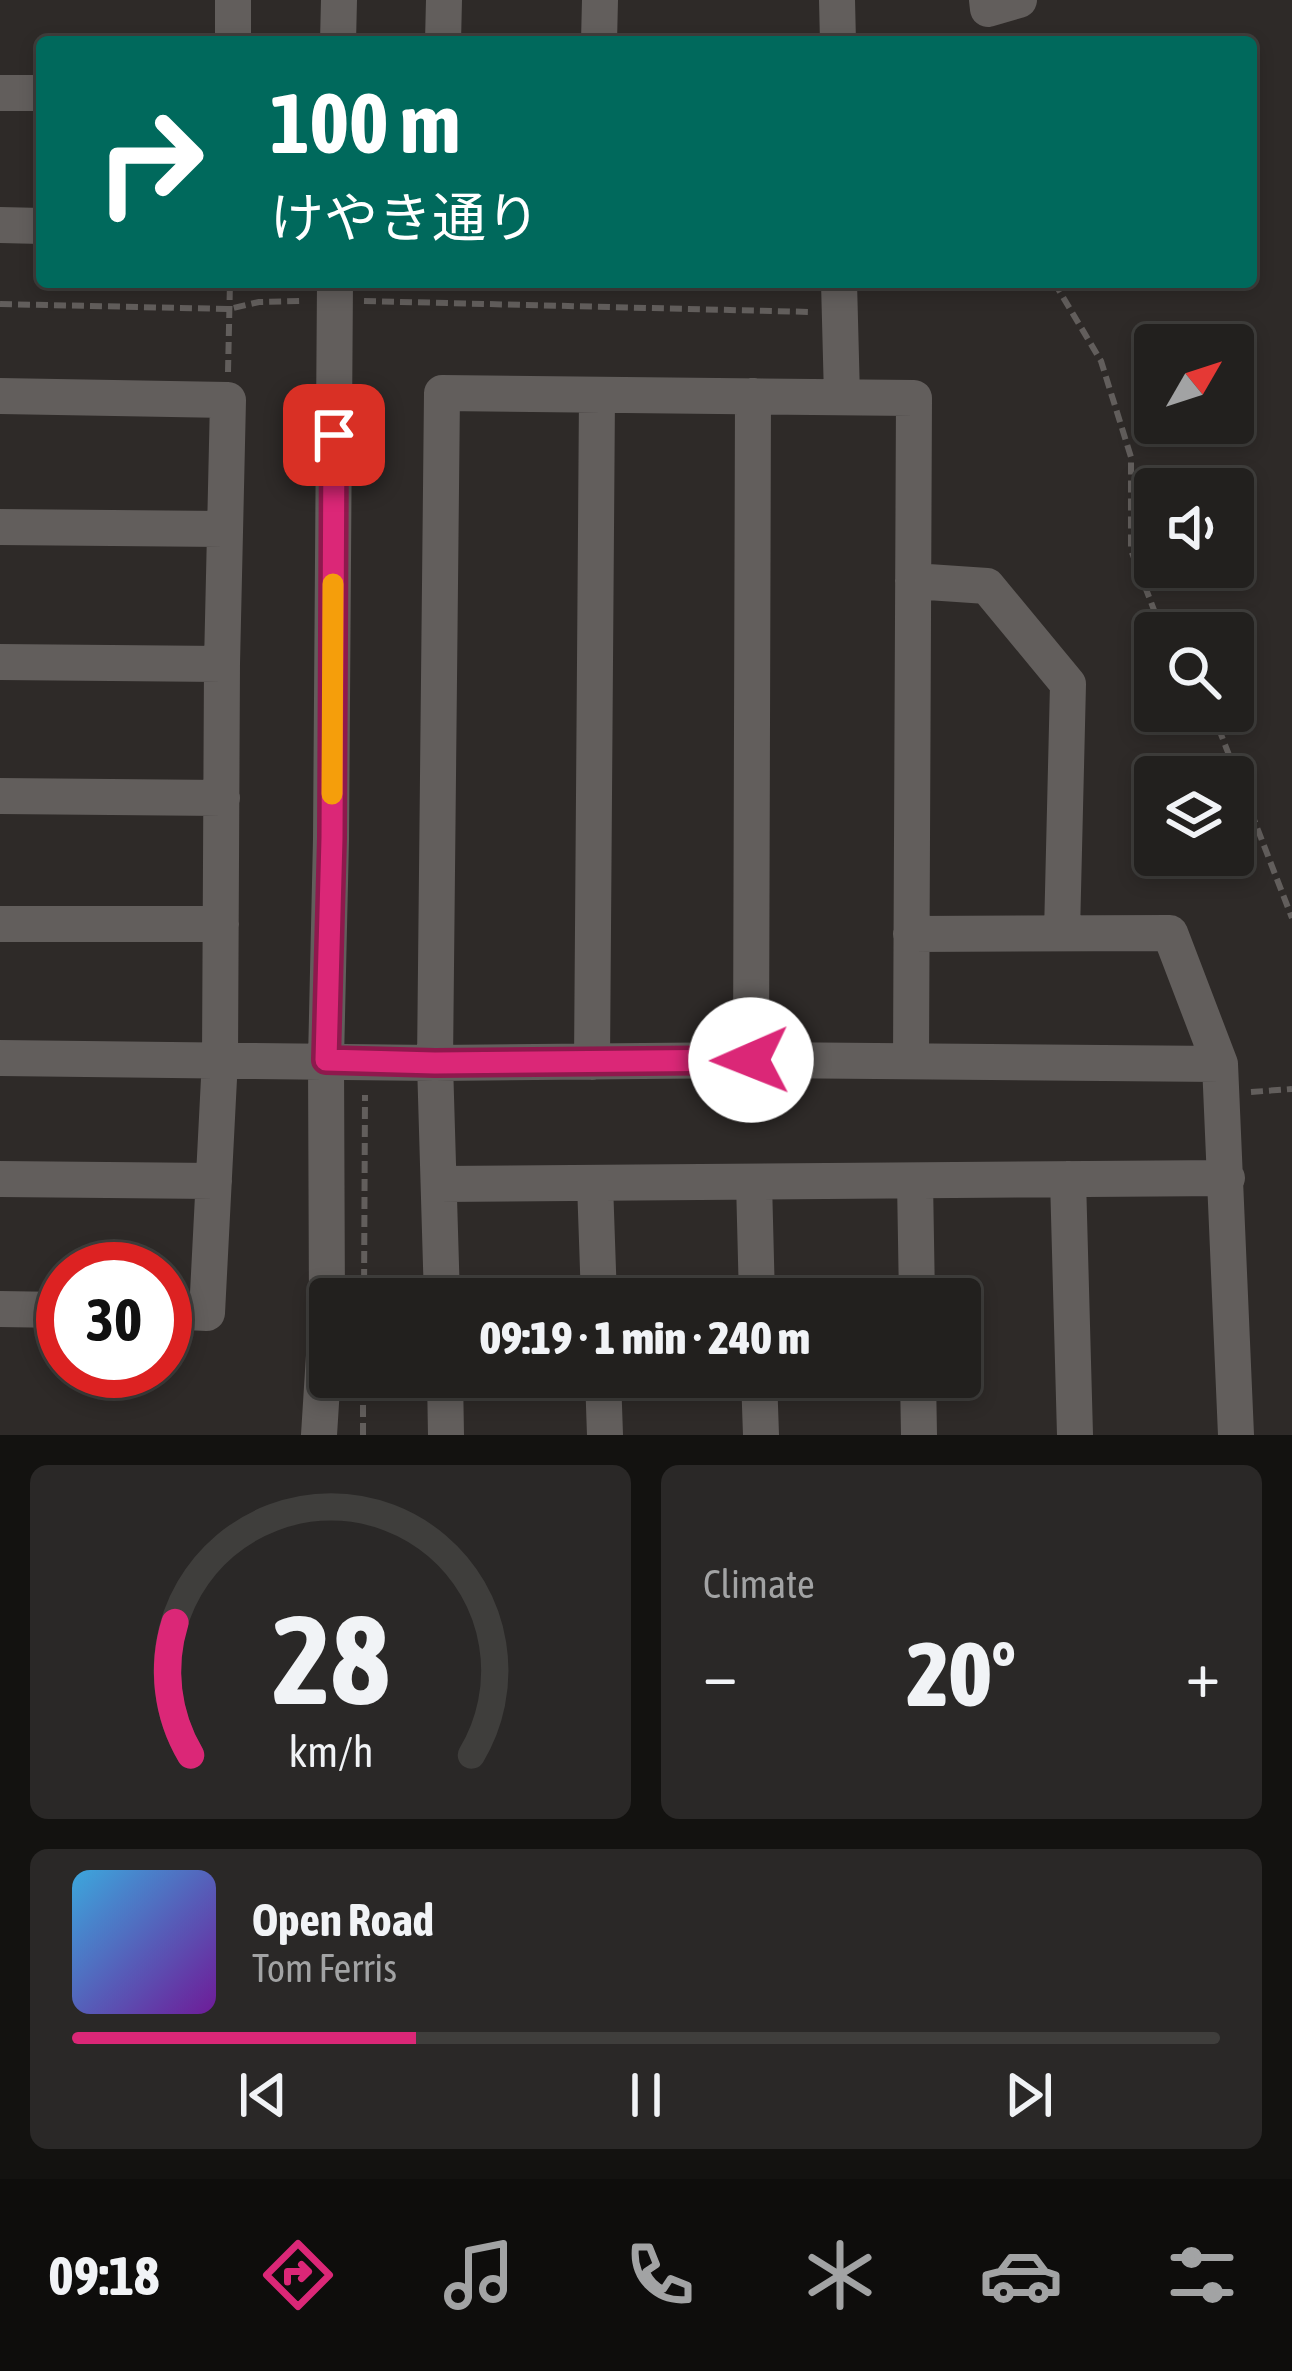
<!DOCTYPE html>
<meta charset="utf-8">
<style>
:root{--surface:#22201e;--page:#2a2827;--text:#f1f3f6;--muted:#a2a3a4;--line:#3f3e3c;--accent:#db2777}
body{margin:0;font-family:"Asap Condensed","Noto Sans JP",sans-serif;background:var(--page);color:var(--text);height:100vh;display:flex;flex-direction:column;font-size:45px;white-space:nowrap}
*{box-sizing:border-box;margin:0}
p{font-size:39px;color:var(--muted)}
.icon{flex:none;width:66px;height:66px;fill:none;stroke:currentColor;stroke-width:2;stroke-linecap:round;stroke-linejoin:round}
.map{position:relative;height:1435px;overflow:hidden}
.side{display:flex;flex-direction:column;gap:30px;padding:30px;background:#131210;flex:1}
.side>*{flex:none}
.top-card{position:absolute;left:36px;top:36px;width:1221px;height:252px;border-radius:12px;box-shadow:0 6px 18px #0003,0 0 0 3px var(--line);background:#00695c;color:#fff;overflow:hidden}
.needle{width:78px;rotate:51deg}
.buttons{position:absolute;left:1134px;top:324px;display:grid;gap:24px}
.buttons a{display:grid;place-items:center;width:120px;height:120px;border-radius:12px;background:var(--surface);box-shadow:0 6px 18px #0003,0 0 0 3px var(--line);font-size:60px}
.speed{position:absolute;left:36px;top:1242px;display:flex;gap:24px;font-size:60px;font-weight:700;text-align:center}
.speed>*{display:grid;place-content:center;width:156px;height:156px;border-radius:50%;background:var(--surface);box-shadow:0 6px 18px #0003,0 0 0 3px var(--line);line-height:1}
.speed .limit{border:18px solid #d22;background:#fff;color:#111}
.pin{position:absolute;display:grid;place-items:center;width:102px;height:102px;color:#fff;margin:-51px;border-radius:24px;box-shadow:0 6px 18px #0006}
.me{position:absolute;width:132px;margin:-66px;rotate:269deg;stroke-linejoin:round;filter:drop-shadow(0 0 9px #0008)}
.turn{display:flex;align-items:center;gap:42px;height:252px;padding:0 36px;font-size:54px}
.turn .icon{width:156px;height:156px;stroke-width:2.5}
.turn b{display:block;font-size:84px;line-height:102px}
.big{font-size:90px;font-weight:800;line-height:1.1}
.side .widget{flex:1;display:flex;flex-direction:column;justify-content:center;gap:18px;min-width:0;padding:0 42px;border-radius:18px;background:var(--page)}
.side .dial{align-items:center;gap:0}
.dial svg{height:312px;overflow:visible;fill:none;stroke:var(--line);stroke-width:7;stroke-linecap:round;text-anchor:middle}
.dial text{fill:var(--text);stroke:none}
.song{display:flex;align-items:center;gap:36px}
.cover{width:144px;height:144px;border-radius:18px;background:linear-gradient(135deg,hsl(200 70% 55%),hsl(280 70% 35%))}
.played{height:12px;border-radius:6px;background:linear-gradient(90deg,var(--accent) 30%,var(--line) 30%)}
.keys{display:flex;justify-content:space-around;direction:ltr}
.heat{display:flex;justify-content:space-between;align-items:center;font-size:66px;direction:ltr}
.side .tiles{flex:1;display:grid;gap:30px;grid-template-columns:1fr 1fr}
.widget:last-child{grid-column:span 2}
.trip{position:absolute;left:309px;top:1278px;width:672px;height:120px;border-radius:12px;background:var(--surface);box-shadow:0 6px 18px #0003,0 0 0 3px var(--line);font-weight:800;line-height:120px;text-align:center}
.dock{display:flex;height:192px;justify-content:space-around;align-items:center;background:#0e0d0c;color:var(--muted)}
.dock .icon{width:84px;height:84px}
.dock .selected{color:var(--accent)}
.dock b{font-size:54px;color:var(--text)}
.map>svg:first-child{display:block}
.lines{fill:none;stroke-linecap:round;stroke-linejoin:round}
.path{stroke:#625e5c;stroke-width:6;stroke-dasharray:12 6;stroke-linecap:butt}
.minor{stroke:#625e5c;stroke-width:36}
.route-casing{stroke:#8e194d;stroke-width:30}
.route{stroke:#db2777;stroke-width:21}
.slow{stroke:#f59e0b;stroke-width:21}
</style>
<div class="map">
<svg width="1292" height="1435" viewBox="0 0 1292 1435">
<rect width="100%" height="100%" fill="#2e2a28"/>
<g class="lines">
<path class="path" d="M1054,282L1101,361L1131,457V550L1154,610L1168,633
M364,301L812,312
M0,304L229,309L259,302L302,301
M228,372L230,282
M1212,711L1292,918
M1251,1092L1292,1089
M364,1299L365,1095
M363,1435V1377"/>
<path class="minor" d="M837,0L838,42
M987,0L988,9L1019,0
M233,42V0
M338,42L339,0
M443,42L444,0
M599,42L600,0
M0,93H42
M0,225L42,226
M839,282L842,397
M0,396L228,400L222,664L220,1059L207,1313L165,1311
M0,527L224,529
M913,581L987,586L1068,684L1062,933
M0,662L222,664
M0,796L222,798
M0,924H221
M911,934L1170,933L1220,1064L1236,1435
M0,1058L435,1063L751,1060L1220,1064
M751,1060L753,396
M592,1062L597,395
M0,1179L214,1181
M1068,1179L1075,1435
M915,1181L917,1299
M754,1182L757,1299
M595,1183L599,1299
M439,1184L1227,1178
M442,1299L435,1063L442,393L914,398L911,1061
M0,1309L63,1310
M445,1377L446,1435
M603,1377L605,1435
M759,1377L761,1435
M918,1377L919,1435
M319,1435L327,1308L326,1060L331,839L335,282"/>
</g>
<g class="lines">
<defs>
<path id="route" d="M334,435L332,838L326,1060L435,1063L751,1060"/>
</defs>
<use href="#route" class="route-casing"/>
<use href="#route" class="route"/>
<path class="slow" d="M332,794L333,584"/>
</g>
</svg>
<div class="buttons">
<a><svg class="needle" viewBox="-14 -14 28 28"><path d="M0-13l5 13h-10z" fill="#e53935"/><path d="M0 13l5-13h-10z" fill="#a2a3a4"/></svg></a>
<a><svg class="icon" aria-label="sound" viewBox="0 0 24 24"><path d="M4 9h4l5-4v14l-5-4H4zM17 9q2 3 0 6"/></svg></a>
<a><svg class="icon" aria-label="search" viewBox="0 0 24 24"><circle cx="10" cy="10" r="6"/><path d="M15 15l6 6"/></svg></a>
<a><svg class="icon" aria-label="layers" viewBox="0 0 24 24"><path d="M12 4l9 5-9 5-9-5zM3 14l9 5 9-5"/></svg></a>
</div>
<div class="speed"><div class="limit">30</div></div>
<div class="pin" style="left:334px;top:435px;background:#d93025"><svg class="icon" aria-label="arrive" viewBox="0 0 24 24"><path d="M6 21V4h12l-3 4 3 4H6"/></svg></div>
<svg class="me" style="left:751px;top:1060px" viewBox="-20 -20 40 40"><circle r="19" fill="#fff"/><path d="M0-13L10 11 0 6-10 11z" fill="#db2777"/></svg>
<div class="trip">09:19 · 1 min · 240 m</div>
<div class="top-card">
<div class="turn"><svg class="icon" aria-label="right" viewBox="0 0 24 24"><path d="M7 20v-9h11M14 6l5 5-5 5"/></svg><div><b>100 m</b>けやき通り</div></div>
</div>
</div>
<section class="side">
<div class="tiles">
<div class="widget dial"><svg viewBox="0 0 100 80">
<path d="M14 69A42 42 0 1 1 86 69"/>
<path d="M14 69A42 42 0 0 1 10 35" stroke="#db2777"/>
<text x="50" y="56" font-size="32" font-weight="700">28</text>
<text x="50" y="72" font-size="11">km/h</text>
</svg></div>
<div class="widget"><p>Climate</p>
<div class="heat"><a>−</a><b class="big">20°</b><a>+</a></div>
</div>
<div class="widget">
<div class="song"><i class="cover"></i><div><b>Open Road</b><p>Tom Ferris</p></div></div>
<div class="played"></div>
<div class="keys"><svg class="icon" aria-label="previous" viewBox="0 0 24 24"><path d="M18 5L8 12l10 7zM5 5v14"/></svg><svg class="icon" aria-label="pause" viewBox="0 0 24 24"><path d="M8 5v14M16 5v14"/></svg><svg class="icon" aria-label="next" viewBox="0 0 24 24"><path d="M6 5l10 7-10 7zM19 5v14"/></svg></div>
</div>
</div>
</section>
<nav class="dock">
<b>09:18</b>
<svg class="icon selected" aria-label="directions" viewBox="0 0 24 24"><path d="M12 3l9 9-9 9-9-9zM9 14v-3h6M13 9l2 2-2 2"/></svg>
<svg class="icon" aria-label="music" viewBox="0 0 24 24"><path d="M9 18V5l10-2v13"/><circle cx="6" cy="18" r="3"/><circle cx="16" cy="16" r="3"/></svg>
<svg class="icon" aria-label="phone" viewBox="0 0 24 24"><path d="M5 4h4l2 5-3 2q2 4 5 5l2-3 5 2v4C11 20 4 13 5 4z"/></svg>
<svg class="icon" aria-label="climate" viewBox="0 0 24 24"><path d="M12 3v18M4 7l16 10M4 17L20 7"/></svg>
<svg class="icon" aria-label="car" viewBox="0 0 24 24"><path d="M5 17H2v-5l4-1 3-4h7l3 4 3 1v5h-3M9 17h6M6 11h13"/><circle cx="7" cy="17" r="2"/><circle cx="17" cy="17" r="2"/></svg>
<svg class="icon" aria-label="filters" viewBox="0 0 24 24"><path d="M4 7h16M4 17h16"/><circle cx="9" cy="7" r="2"/><circle cx="15" cy="17" r="2"/></svg>
</nav>
